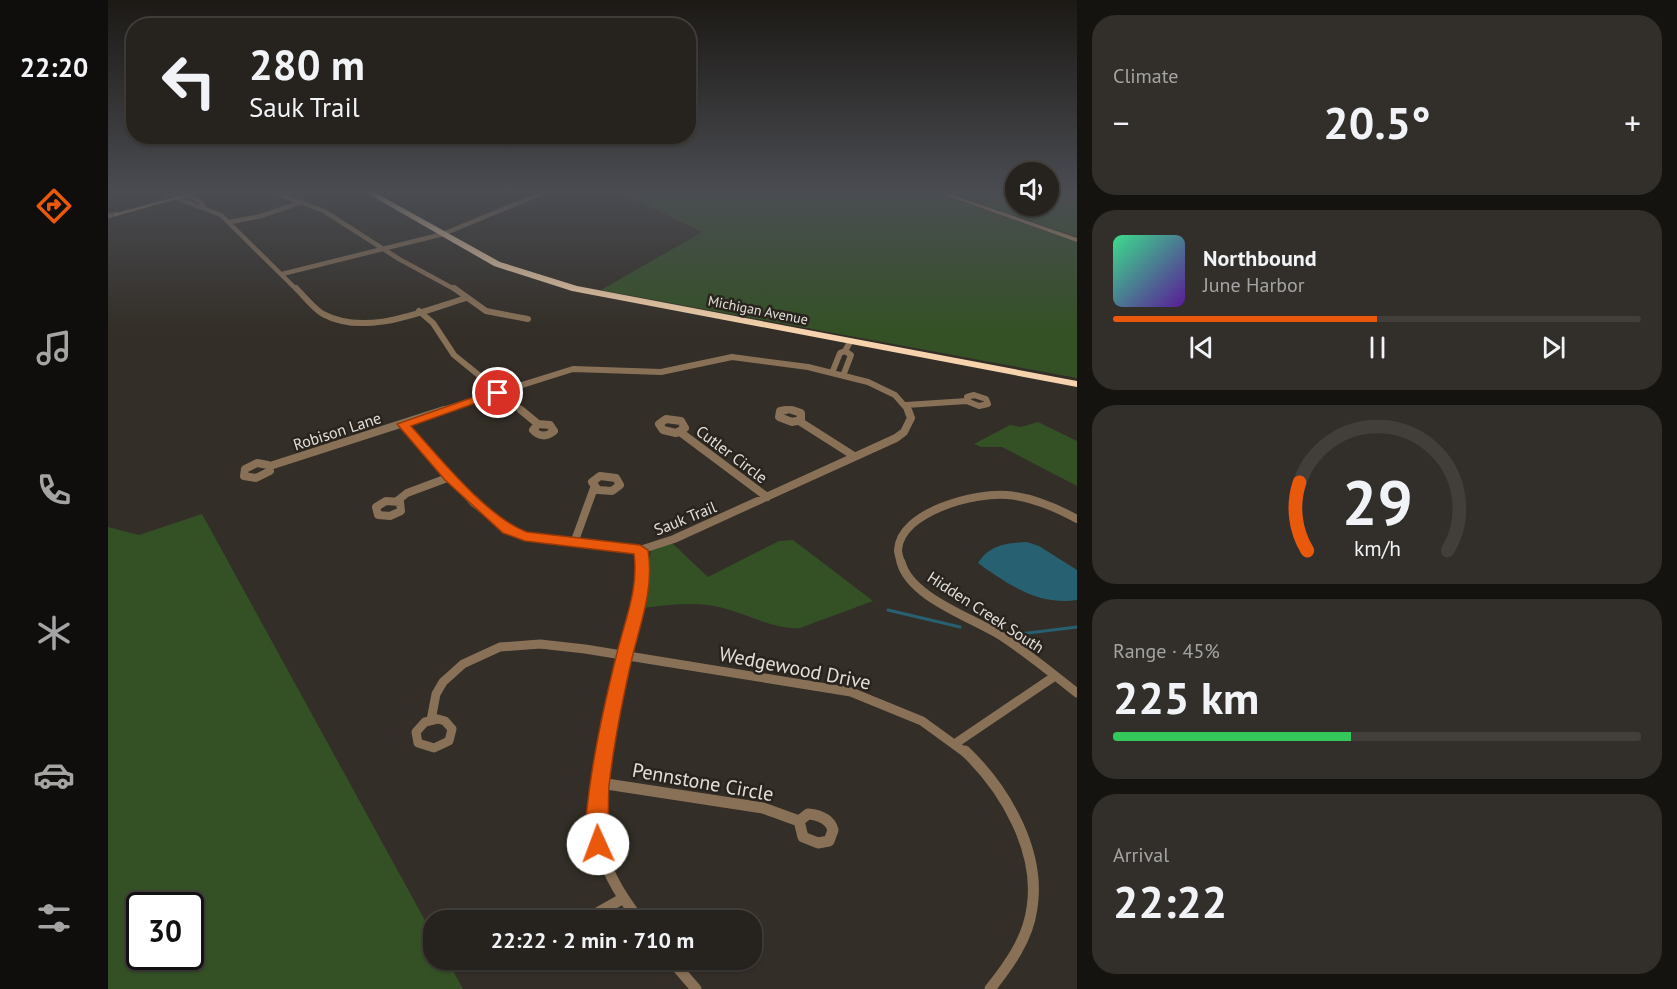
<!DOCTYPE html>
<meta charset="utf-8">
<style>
:root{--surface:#26221d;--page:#322f2a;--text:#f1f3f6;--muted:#a4a4a4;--line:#423f3b;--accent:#ea580c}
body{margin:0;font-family:"PT Sans",sans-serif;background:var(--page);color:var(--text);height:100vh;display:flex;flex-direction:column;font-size:22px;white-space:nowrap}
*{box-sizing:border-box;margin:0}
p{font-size:20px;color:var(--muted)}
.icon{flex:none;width:33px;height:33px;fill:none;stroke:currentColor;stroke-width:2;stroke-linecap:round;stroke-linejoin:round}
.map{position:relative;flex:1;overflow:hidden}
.side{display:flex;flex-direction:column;gap:15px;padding:15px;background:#151310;width:600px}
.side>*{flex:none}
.hud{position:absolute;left:18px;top:18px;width:570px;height:126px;border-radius:24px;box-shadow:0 2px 4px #0004,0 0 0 2px var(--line);background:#26221d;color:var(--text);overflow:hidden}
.tools{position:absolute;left:897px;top:162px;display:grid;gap:12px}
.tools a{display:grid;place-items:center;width:54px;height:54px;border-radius:50%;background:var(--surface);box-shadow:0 2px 4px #0004,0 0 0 2px var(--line);font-size:30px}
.speed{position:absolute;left:18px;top:892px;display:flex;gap:12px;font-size:30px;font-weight:700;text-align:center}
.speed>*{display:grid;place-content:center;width:78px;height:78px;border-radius:50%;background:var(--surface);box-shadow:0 2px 4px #0004,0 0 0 2px var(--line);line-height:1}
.speed .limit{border:3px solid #111;border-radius:9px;background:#fff;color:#111}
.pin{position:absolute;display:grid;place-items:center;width:51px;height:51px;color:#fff;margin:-26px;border:3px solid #fff;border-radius:50%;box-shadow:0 2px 6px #0007}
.me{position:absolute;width:66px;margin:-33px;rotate:358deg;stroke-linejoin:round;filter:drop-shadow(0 0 4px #0008)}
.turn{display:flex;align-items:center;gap:21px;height:126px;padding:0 24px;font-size:27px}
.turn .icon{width:78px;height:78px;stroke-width:2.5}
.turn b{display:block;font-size:42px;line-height:51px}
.big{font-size:45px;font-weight:700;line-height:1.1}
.side .widget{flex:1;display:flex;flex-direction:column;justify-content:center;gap:9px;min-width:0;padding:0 21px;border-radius:24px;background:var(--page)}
.side .dial{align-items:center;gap:0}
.dial svg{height:156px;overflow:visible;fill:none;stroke:var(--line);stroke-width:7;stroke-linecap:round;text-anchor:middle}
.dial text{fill:var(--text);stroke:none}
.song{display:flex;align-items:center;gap:18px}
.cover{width:72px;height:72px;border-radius:9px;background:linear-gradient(135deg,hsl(150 70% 55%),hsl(270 70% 35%))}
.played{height:6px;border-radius:3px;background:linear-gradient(90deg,var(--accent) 50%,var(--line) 50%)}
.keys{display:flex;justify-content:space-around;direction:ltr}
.heat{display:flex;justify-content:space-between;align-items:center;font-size:33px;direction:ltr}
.charge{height:9px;border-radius:4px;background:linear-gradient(90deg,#34c759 45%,var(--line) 0)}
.trip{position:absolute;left:315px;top:910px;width:339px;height:60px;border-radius:24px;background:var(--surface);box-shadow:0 2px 4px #0004,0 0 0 2px var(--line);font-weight:700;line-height:60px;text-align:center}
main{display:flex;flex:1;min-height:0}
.dock{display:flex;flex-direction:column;width:108px;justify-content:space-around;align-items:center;background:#0f0e0c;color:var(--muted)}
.dock .icon{width:42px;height:42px}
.dock .active{color:var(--accent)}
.dock b{font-size:27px;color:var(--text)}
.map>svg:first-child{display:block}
.green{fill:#345126;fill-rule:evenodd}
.water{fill:#276171}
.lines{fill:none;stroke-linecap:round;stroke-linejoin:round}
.stream{stroke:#276171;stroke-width:3}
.street-far4{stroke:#897157;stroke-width:4.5}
.street-far3{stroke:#897157;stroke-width:6}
.street-far2{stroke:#897157;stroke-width:8}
.street-far1{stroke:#897157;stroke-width:9}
.street{stroke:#897157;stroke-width:11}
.secondary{fill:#bc976c;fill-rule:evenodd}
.highway{fill:#f6d3ac;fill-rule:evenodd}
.route{fill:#ea580c;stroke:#983908;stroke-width:1.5}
.labels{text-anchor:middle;stroke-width:5;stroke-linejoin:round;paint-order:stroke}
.far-street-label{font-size:14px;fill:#e2dfda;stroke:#29241d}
.street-label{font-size:16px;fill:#e2dfda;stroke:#29241d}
.near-street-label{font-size:20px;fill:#e2dfda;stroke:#29241d}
</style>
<main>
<nav class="dock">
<b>22:20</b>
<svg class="icon active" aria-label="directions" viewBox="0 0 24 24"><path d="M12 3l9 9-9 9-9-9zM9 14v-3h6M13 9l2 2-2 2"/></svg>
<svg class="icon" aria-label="music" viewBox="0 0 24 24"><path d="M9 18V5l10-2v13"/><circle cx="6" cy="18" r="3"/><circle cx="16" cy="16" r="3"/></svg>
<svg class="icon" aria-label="phone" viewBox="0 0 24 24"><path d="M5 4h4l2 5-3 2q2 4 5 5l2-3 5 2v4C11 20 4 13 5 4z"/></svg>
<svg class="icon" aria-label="climate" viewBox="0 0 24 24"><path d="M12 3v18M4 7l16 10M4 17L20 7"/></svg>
<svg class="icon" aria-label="car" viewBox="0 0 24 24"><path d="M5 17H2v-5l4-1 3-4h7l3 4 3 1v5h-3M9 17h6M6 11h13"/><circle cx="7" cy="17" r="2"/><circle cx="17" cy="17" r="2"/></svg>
<svg class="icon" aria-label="filters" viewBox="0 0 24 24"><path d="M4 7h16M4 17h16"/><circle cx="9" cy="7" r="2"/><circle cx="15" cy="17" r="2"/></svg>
</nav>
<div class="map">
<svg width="969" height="989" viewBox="0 0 969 989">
<rect width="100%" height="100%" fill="#332e27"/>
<path class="green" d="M512,192H826L969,242V378L493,290L594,232Z
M848,192H907L908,206H940L941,192H969V237L850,196L854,195Z
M930,422L969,441V486L894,447H873L866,444L902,425L913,427Z
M94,514L325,935L326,960H339L355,989H0V527L31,535ZM32,906H82V957H32Z
M685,540L765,601L692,628C666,630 640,614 615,608C588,601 561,605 535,608L543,550L564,543L600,577L671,541Z"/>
<path class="water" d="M919,542L931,546L969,570V600C931,606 899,584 870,563C881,545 899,543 919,542Z"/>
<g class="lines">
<path class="stream" d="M780,610L852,627
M912,634L969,627"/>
<path class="street-far4" d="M164,192L216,211L291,259L348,290
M79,195L93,202L95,206
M68,198L113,215L189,290
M0,216L8,214
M122,222L153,216L194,202
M174,274L335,234L437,192"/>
<path class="street-far3" d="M188,288C196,296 205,308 215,314C258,337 315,311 358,298
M346,288L378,311L420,319
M311,311L325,323L346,355L415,411
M724,373L732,353L737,351L742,342
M735,376L743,355L737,351
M866,395L878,399L880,404L871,406L861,402L859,397Z
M798,405L859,401
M331,411L465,369L553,372L624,357L700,367L760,382L787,395L801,411
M672,411L682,409L688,411"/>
<path class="street-far2" d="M413,410L430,424
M678,410L672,411L671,417L684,422L693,420V413L684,410
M558,419L573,421L577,428L568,433L555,430L551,424Z
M691,421L746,456
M296,424L366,503L399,528L417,536L532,550L566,539L788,438L796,432L803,418L800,410
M430,424L442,425L446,431C439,437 431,437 425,430Z
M572,432L659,497
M149,463L160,465L162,471L148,478L136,476L137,469Z
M162,466L336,410
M492,476L508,478L512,485L504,491L490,490L484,482Z
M278,501L292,502L293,511L282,516L270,515L268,507Z
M289,501L299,493L342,477
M466,543L486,488
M532,550L533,563
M793,563C792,559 790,554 790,550C792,511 869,492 899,495C924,497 947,507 969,519"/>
<path class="street-far1" d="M793,562C802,598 866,618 895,637C921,654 945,674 969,693
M330,719L337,721L344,729L341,741L326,748L310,743L308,732L317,722Z
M323,720L328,694L335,682L355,664L392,647L432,644L477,649L743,692L814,721L858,753
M848,743L947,676
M495,753L530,602L533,562"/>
<path class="street" d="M496,751C484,826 484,859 532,921
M857,751C897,789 933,851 924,908C920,939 901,965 882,989
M492,783L655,808L691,821
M700,814C711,815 722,819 725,830L721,841L710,843L695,837L691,821Z
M440,921H443
M475,921L514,899
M428,960L444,964L453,960
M563,960L588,989"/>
<path class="secondary" d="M85,192H94L8,216L5,214Z
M828,192H836L969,238V242Z"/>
<path class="highway" d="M257,192H266L392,262L469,286L969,381V387L464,291L386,266Z"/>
</g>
<linearGradient id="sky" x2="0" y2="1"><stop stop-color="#1c1915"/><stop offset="0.58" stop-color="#4a4c52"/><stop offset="1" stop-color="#4a4c52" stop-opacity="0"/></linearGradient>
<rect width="969" height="330" fill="url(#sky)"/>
<path class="route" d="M386,390L396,393L303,426C331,457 380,518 419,532L532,545L540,550C546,586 534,619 525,654C515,697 506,742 501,786C500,800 501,842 497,850L490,853L483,850C474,833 479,810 481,792C487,746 497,701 508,657C516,622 531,589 526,554L417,541L395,533L337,480L289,424Z"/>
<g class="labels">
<g class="far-street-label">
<text transform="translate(650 310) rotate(11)" y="5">Michigan Avenue</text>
</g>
<g class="street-label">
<text transform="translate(229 431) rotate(-18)" y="6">Robison Lane</text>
<text transform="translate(624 454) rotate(37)" y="6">Cutler Circle</text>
<text transform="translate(577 518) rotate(-22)" y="6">Sauk Trail</text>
<text transform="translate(878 612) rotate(33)" y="6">Hidden Creek South</text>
</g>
<g class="near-street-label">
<text transform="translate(687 668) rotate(11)" y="7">Wedgewood Drive</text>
<text transform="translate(595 782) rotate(10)" y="7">Pennstone Circle</text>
</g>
</g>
</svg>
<div class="tools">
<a><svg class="icon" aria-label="sound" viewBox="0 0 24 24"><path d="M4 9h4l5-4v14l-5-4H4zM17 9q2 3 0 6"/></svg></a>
</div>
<div class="speed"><div class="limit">30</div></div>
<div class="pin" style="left:390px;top:393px;background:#d93025"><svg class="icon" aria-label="arrive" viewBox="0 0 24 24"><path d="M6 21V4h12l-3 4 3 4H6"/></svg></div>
<svg class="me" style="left:490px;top:844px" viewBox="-20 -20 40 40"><circle r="19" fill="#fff"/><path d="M0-13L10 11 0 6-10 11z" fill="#ea580c"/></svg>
<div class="trip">22:22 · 2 min · 710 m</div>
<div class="hud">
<div class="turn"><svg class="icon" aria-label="left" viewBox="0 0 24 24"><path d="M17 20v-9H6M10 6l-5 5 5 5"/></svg><div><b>280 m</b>Sauk Trail</div></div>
</div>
</div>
<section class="side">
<div class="widget"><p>Climate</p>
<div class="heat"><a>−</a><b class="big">20.5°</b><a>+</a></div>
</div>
<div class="widget">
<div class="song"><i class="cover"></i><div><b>Northbound</b><p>June Harbor</p></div></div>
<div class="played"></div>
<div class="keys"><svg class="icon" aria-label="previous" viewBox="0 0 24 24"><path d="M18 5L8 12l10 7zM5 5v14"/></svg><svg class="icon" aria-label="pause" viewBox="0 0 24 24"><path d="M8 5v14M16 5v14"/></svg><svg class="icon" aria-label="next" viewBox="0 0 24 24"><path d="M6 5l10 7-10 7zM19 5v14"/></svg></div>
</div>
<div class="widget dial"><svg viewBox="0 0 100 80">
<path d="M14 69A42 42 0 1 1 86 69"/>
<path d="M14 69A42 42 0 0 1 10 34" stroke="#ea580c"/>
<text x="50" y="56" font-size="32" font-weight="700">29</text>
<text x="50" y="72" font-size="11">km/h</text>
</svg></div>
<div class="widget"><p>Range · 45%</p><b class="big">225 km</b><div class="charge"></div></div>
<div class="widget"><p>Arrival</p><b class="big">22:22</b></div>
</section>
</main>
